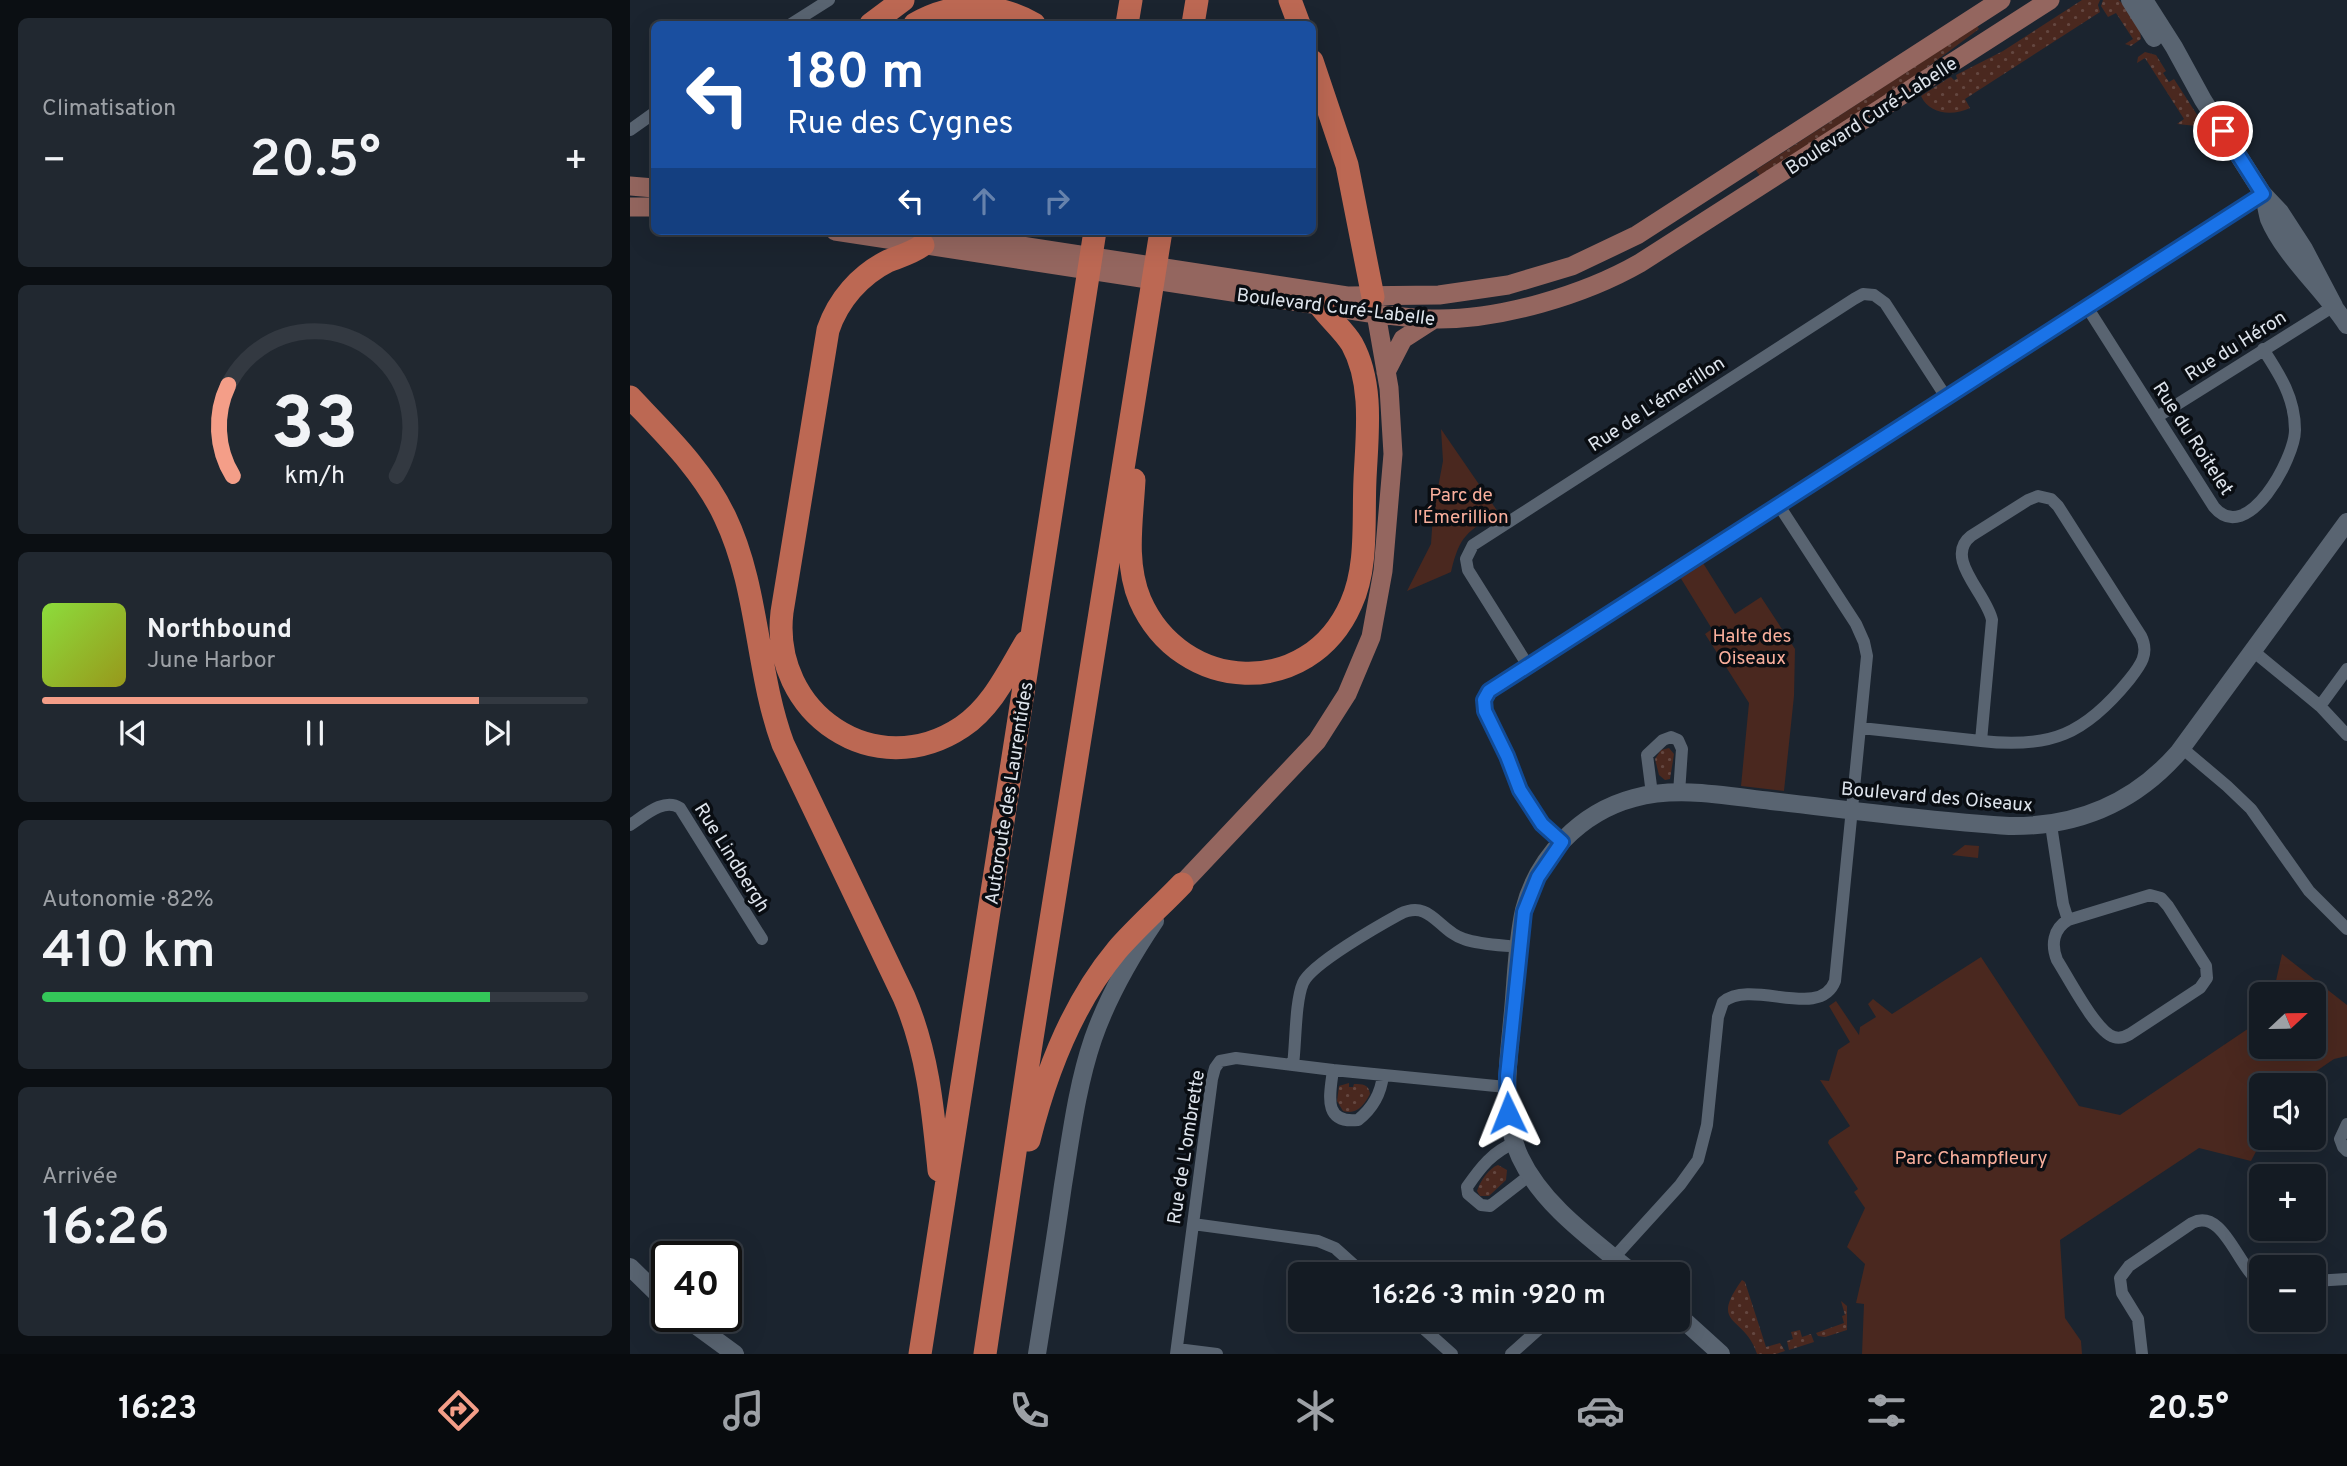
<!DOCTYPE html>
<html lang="fr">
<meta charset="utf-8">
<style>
:root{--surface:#141b23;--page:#212830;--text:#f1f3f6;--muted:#9da1a6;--line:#333941;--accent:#f49e88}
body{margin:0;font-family:Overpass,sans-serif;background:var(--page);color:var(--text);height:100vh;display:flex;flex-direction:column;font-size:26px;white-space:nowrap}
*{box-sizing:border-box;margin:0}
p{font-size:23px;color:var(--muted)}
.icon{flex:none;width:38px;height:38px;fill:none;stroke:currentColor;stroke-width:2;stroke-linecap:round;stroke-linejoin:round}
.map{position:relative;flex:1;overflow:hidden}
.sheet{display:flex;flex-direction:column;gap:18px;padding:18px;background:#0b0f13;width:630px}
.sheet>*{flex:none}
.top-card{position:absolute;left:21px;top:21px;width:665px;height:214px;border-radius:10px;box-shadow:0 7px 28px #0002,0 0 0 2px var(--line);background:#1a4fa0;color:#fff;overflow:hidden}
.needle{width:46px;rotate:68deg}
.controls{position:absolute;left:1619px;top:982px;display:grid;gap:14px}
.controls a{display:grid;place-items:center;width:77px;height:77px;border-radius:10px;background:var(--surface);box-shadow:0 7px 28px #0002,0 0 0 2px var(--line);font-size:35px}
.speed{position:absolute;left:21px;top:1241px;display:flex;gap:14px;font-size:35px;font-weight:700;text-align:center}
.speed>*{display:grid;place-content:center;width:91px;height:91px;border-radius:50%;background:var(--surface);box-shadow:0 7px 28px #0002,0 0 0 2px var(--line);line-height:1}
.speed .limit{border:4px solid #111;border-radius:10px;background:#fff;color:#111}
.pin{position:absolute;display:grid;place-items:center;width:60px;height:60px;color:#fff;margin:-30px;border:4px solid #fff;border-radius:50%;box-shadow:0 2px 7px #0007}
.me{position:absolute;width:77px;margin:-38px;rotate:358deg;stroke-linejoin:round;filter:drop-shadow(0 0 5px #0008)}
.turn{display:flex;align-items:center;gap:24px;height:147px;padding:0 21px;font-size:32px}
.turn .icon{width:91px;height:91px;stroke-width:2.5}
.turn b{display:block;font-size:49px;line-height:60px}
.lanes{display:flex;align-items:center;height:66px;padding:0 21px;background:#0003;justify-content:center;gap:35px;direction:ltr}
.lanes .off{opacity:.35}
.big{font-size:52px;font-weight:600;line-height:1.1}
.sheet .tile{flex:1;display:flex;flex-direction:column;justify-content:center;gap:10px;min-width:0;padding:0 24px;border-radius:10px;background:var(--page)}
.sheet .dial{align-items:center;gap:0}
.dial svg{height:182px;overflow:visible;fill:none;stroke:var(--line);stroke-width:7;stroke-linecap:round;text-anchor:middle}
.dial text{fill:var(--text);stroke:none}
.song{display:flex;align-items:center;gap:21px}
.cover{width:84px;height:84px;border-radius:10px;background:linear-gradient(135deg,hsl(90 70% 55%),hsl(60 70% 35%))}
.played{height:7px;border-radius:4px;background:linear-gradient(90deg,var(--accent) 80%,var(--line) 80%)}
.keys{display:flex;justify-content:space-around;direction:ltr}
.heat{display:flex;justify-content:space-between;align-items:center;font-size:38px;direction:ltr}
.charge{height:10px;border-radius:5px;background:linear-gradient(90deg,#34c759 82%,var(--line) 0)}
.trip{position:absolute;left:658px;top:1262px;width:402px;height:70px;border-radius:10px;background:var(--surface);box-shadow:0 7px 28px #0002,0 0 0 2px var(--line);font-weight:600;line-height:70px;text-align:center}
.dock{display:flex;height:112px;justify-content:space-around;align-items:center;background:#080b0e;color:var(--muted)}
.dock .icon{width:49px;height:49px}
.dock .selected{color:var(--accent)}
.dock b{font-size:32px;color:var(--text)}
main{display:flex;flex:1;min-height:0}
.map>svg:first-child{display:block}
.grass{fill:url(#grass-dots)}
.park{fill:#4a281f}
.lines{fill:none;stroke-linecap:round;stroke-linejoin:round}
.street{stroke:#596471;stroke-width:12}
.secondary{stroke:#596471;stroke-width:18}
.primary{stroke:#94665f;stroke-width:19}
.highway{stroke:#bc6853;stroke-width:23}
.route-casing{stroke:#114b97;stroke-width:18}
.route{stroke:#1a73e8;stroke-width:12}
.labels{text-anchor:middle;stroke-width:7;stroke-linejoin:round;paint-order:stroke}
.street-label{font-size:19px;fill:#dee4ec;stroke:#090d12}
.park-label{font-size:19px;fill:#faaf9c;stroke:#090d12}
</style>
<main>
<section class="sheet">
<div class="tile"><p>Climatisation</p>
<div class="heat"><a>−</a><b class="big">20.5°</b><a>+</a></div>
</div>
<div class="tile dial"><svg viewBox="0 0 100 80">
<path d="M14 69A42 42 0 1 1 86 69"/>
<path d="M14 69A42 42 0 0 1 12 29" stroke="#f49e88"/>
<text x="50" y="56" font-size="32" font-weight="700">33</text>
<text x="50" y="72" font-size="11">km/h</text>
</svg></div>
<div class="tile">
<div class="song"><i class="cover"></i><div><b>Northbound</b><p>June Harbor</p></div></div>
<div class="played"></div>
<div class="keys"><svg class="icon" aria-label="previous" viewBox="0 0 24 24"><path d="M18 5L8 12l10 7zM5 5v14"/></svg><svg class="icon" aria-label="pause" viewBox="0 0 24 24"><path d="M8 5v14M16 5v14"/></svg><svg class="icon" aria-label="next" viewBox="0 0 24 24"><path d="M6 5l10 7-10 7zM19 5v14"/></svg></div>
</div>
<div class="tile"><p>Autonomie · 82%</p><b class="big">410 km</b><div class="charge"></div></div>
<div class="tile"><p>Arrivée</p><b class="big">16:26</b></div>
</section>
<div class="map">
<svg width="1717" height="1354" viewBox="0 0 1717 1354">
<defs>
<pattern id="grass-dots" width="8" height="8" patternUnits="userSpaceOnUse" patternTransform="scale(1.75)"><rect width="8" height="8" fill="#4a281f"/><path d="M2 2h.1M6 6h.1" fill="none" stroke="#644740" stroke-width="1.8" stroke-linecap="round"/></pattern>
</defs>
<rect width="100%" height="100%" fill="#1b242f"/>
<path class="grass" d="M1452,0H1470L1468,5L1470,12L1335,99L1340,108C1323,116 1300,115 1291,96L1317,79L1321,77L1324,80L1327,79L1326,75L1373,51Z
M1473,0H1489C1499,10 1511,25 1511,39L1501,46L1495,44L1503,39L1486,13L1478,17L1471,6Z
M1347,26L1349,29L1283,78L1130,176L1126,170Z
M1515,52L1526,55L1536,71L1533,73L1539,82L1544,79L1573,124L1567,126L1547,124L1554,119L1515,58L1507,63L1508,57Z
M1039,748L1044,754L1040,779L1035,780L1029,775L1025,759L1031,750Z
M719,1083V1087H723L724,1084C732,1084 739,1084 740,1094C734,1105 727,1115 713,1111L707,1101L709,1086Z
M868,1165L877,1170L876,1180L859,1196H850L847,1191C850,1181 859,1168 868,1165Z
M1112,1280L1115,1282L1136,1347L1150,1343L1155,1351L1146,1354H1127C1115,1315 1078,1327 1112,1280Z
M1211,1301L1217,1306V1330L1195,1337L1188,1336L1186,1333L1214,1323L1212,1316L1215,1315Z
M1170,1330L1172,1337L1181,1334L1184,1342L1159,1350L1157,1341L1163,1339L1161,1332Z"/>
<path class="park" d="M811,429L868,512C837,533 830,534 821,572L777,591L801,544L803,514L813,461Z
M1073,563L1105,614L1131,597L1165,649L1164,696L1154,791L1111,786L1119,703L1075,634L1082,629L1050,577Z
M1335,845L1349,846L1348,858L1322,855Z
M1652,954L1717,1005V1056L1704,1059L1666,1085H1631L1633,1138L1621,1161L1569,1148L1430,1240L1435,1318L1451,1341L1452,1354H1232L1234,1304L1226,1303L1235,1264L1217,1247L1235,1208L1224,1192L1228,1189L1198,1143L1199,1140L1220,1126L1190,1080L1199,1081L1208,1050L1220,1042L1199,1006L1206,1001L1229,1035L1230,1027L1246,1017L1238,1004L1243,999L1262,1014L1351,957L1449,1106L1490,1115L1631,1020V1046H1684V994H1643Z"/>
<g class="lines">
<path class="street" d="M161,24L199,0
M0,130L24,113
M1457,307L1584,507C1617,547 1665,458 1665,430C1665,398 1650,375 1633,349
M1527,417L1704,306
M1408,496L1421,499L1428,506L1511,636C1520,654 1510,666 1499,680C1455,734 1421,749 1351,741L1362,620C1357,594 1313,558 1341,536L1398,500Z
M1623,651L1690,706L1717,735
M897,664L838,570L836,559L843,545L1224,299L1233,294L1244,295L1255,303L1316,397
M1690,706L1717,669
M1231,728L1351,741
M1552,748L1597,786L1621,809L1679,891L1717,929
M1022,794L1017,755L1033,740L1041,737L1048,740L1052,749L1049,793
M0,825C14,816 34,797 50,808L132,939
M1421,825L1433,904L1438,920
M932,842L912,824L888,784L877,756L855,711V697L861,688L1633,194
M1520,895L1531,898L1538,906L1576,966L1577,978L1570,988L1500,1034C1495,1037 1490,1039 1484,1037C1466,1032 1438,977 1427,960C1421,945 1423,929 1438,920Z
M663,1065C666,1042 665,1002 673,983C681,964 750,925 770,914C801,899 808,931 834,939C851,945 872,945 890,947
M703,1070C700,1094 692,1124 728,1120C743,1108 751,1094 753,1075
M1717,1124L1710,1139L1713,1147L1717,1151
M885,1143C863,1151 850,1168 837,1187L838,1194L851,1205L860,1206L900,1175
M563,1224L688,1241L705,1248L734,1274
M969,1274L1050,1185L1068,1160L1077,1125L1088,1017L1093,1002C1122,978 1190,1021 1205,981L1237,656L1234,642L1226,624L1148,504
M1684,1281L1717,1279
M784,1320L822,1354
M547,1349L587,1354
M546,1354L582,1079L585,1068L590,1061L606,1058L703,1070L876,1087
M881,1354L919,1320
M1512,1354L1508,1319L1492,1293L1490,1278L1499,1266L1562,1223C1594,1207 1608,1269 1631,1283"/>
<path class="secondary" d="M1500,0L1524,38
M1514,0L1544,47L1573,100L1633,194L1650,212L1674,249L1704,306
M1634,197C1636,204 1637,212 1639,219C1654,255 1695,291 1717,325
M0,1267L37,1303
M1004,1274C963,1240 913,1206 890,1157C870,1114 878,1067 882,1021C886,985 886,946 894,910C907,857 951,812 1004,798C1048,786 1097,796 1141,801C1220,810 1299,821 1379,826C1445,827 1503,804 1548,753L1717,522
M1048,1315L1091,1354
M53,1316L105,1354
M407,1354C416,1298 425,1241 433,1185C441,1136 447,1086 463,1039C478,996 500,958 525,921"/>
<path class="primary" d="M0,186L24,188
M0,207H24
M205,231L746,314C766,316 786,319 805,319C870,320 954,295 1010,263L1420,0
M295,231L717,296L809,295L878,285L942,266L1007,235L1371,0
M756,372L773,339L804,319
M552,884L687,741L717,694L741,637L753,571L763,454L759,388L744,302"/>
<path class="highway" d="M660,0L669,24
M241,24L273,0
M285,24C323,2 366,2 404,24
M497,24L501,0
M563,24L567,0
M682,61L717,165L743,297
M293,245C282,253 271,256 258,261C230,275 208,300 198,330L152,612C140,713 245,785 332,727C362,707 378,672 396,642
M0,397C35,434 73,470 95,517C129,588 126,671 153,744L274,997C298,1053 303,1110 309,1170
M504,480C502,519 494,562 510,600C551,694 679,700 721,604C738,567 733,520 735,479C737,435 744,384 722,344C714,331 701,320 691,307
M399,1140C416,1072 442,1004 487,950C507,927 531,906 552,884
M290,1354L465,231
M355,1354L400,1051L531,231"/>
</g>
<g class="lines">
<defs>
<path id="route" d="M878,1113L877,1076L894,912L908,877L932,842L912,824L890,790L877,756L855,711L854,700L859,691L1633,194L1593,131"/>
</defs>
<use href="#route" class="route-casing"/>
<use href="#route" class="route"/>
</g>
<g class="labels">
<g class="street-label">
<text transform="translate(1241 115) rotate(-33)" y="7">Boulevard Curé-Labelle</text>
<text transform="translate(706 306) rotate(7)" y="7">Boulevard Curé-Labelle</text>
<text transform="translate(1605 345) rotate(-32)" y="7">Rue du Héron</text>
<text transform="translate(1026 403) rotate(-33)" y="7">Rue de L'émerillon</text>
<text transform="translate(1564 438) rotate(57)" y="7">Rue du Roitelet</text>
<text transform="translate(378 793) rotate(-81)" y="7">Autoroute des Laurentides</text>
<text transform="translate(1307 796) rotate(5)" y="7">Boulevard des Oiseaux</text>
<text transform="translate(103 857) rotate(58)" y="7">Rue Lindbergh</text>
<text transform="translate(555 1147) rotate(-81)" y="7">Rue de L'ombrette</text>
</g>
<g class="park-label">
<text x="831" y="501">Parc de<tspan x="831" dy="22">l'Émerillion</tspan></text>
<text x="1122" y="642">Halte des<tspan x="1122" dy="22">Oiseaux</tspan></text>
<text x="1341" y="1164">Parc Champfleury</text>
</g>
</g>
</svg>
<div class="controls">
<a><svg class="needle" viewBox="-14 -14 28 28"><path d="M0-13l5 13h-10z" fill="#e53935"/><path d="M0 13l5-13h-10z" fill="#9da1a6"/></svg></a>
<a><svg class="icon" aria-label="sound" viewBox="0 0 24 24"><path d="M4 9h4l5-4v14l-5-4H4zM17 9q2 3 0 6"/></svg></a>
<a>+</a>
<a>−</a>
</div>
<div class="speed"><div class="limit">40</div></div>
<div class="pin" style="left:1593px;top:131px;background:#d93025"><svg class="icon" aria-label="arrive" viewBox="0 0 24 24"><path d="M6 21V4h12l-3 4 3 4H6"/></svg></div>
<svg class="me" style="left:878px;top:1113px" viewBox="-20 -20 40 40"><path d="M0-17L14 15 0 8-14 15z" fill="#1a73e8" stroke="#fff" stroke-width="4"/></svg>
<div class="trip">16:26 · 3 min · 920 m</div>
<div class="top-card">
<div class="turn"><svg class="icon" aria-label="left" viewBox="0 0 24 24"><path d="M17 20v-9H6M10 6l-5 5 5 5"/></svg><div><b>180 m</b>Rue des Cygnes</div></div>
<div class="lanes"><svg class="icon" aria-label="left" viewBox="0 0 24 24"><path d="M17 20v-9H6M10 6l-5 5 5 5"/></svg><svg class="icon off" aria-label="ahead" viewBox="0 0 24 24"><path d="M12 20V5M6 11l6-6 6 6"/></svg><svg class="icon off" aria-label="right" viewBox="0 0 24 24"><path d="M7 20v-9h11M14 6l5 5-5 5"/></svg></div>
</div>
</div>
</main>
<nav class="dock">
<b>16:23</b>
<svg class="icon selected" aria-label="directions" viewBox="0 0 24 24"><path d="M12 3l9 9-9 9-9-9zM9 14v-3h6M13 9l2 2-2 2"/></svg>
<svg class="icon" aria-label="music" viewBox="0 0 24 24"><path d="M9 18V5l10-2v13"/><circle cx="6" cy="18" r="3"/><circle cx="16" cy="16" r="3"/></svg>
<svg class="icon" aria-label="phone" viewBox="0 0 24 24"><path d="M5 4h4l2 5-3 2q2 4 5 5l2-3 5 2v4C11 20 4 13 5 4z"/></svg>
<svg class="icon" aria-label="climate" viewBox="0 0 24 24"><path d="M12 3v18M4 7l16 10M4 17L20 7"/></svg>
<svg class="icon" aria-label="car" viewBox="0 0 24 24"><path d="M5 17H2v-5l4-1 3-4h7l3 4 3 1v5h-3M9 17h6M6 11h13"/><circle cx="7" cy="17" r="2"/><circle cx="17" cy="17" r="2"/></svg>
<svg class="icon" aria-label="filters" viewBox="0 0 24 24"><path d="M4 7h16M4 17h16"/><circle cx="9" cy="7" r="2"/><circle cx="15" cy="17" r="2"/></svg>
<b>20.5°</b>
</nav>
